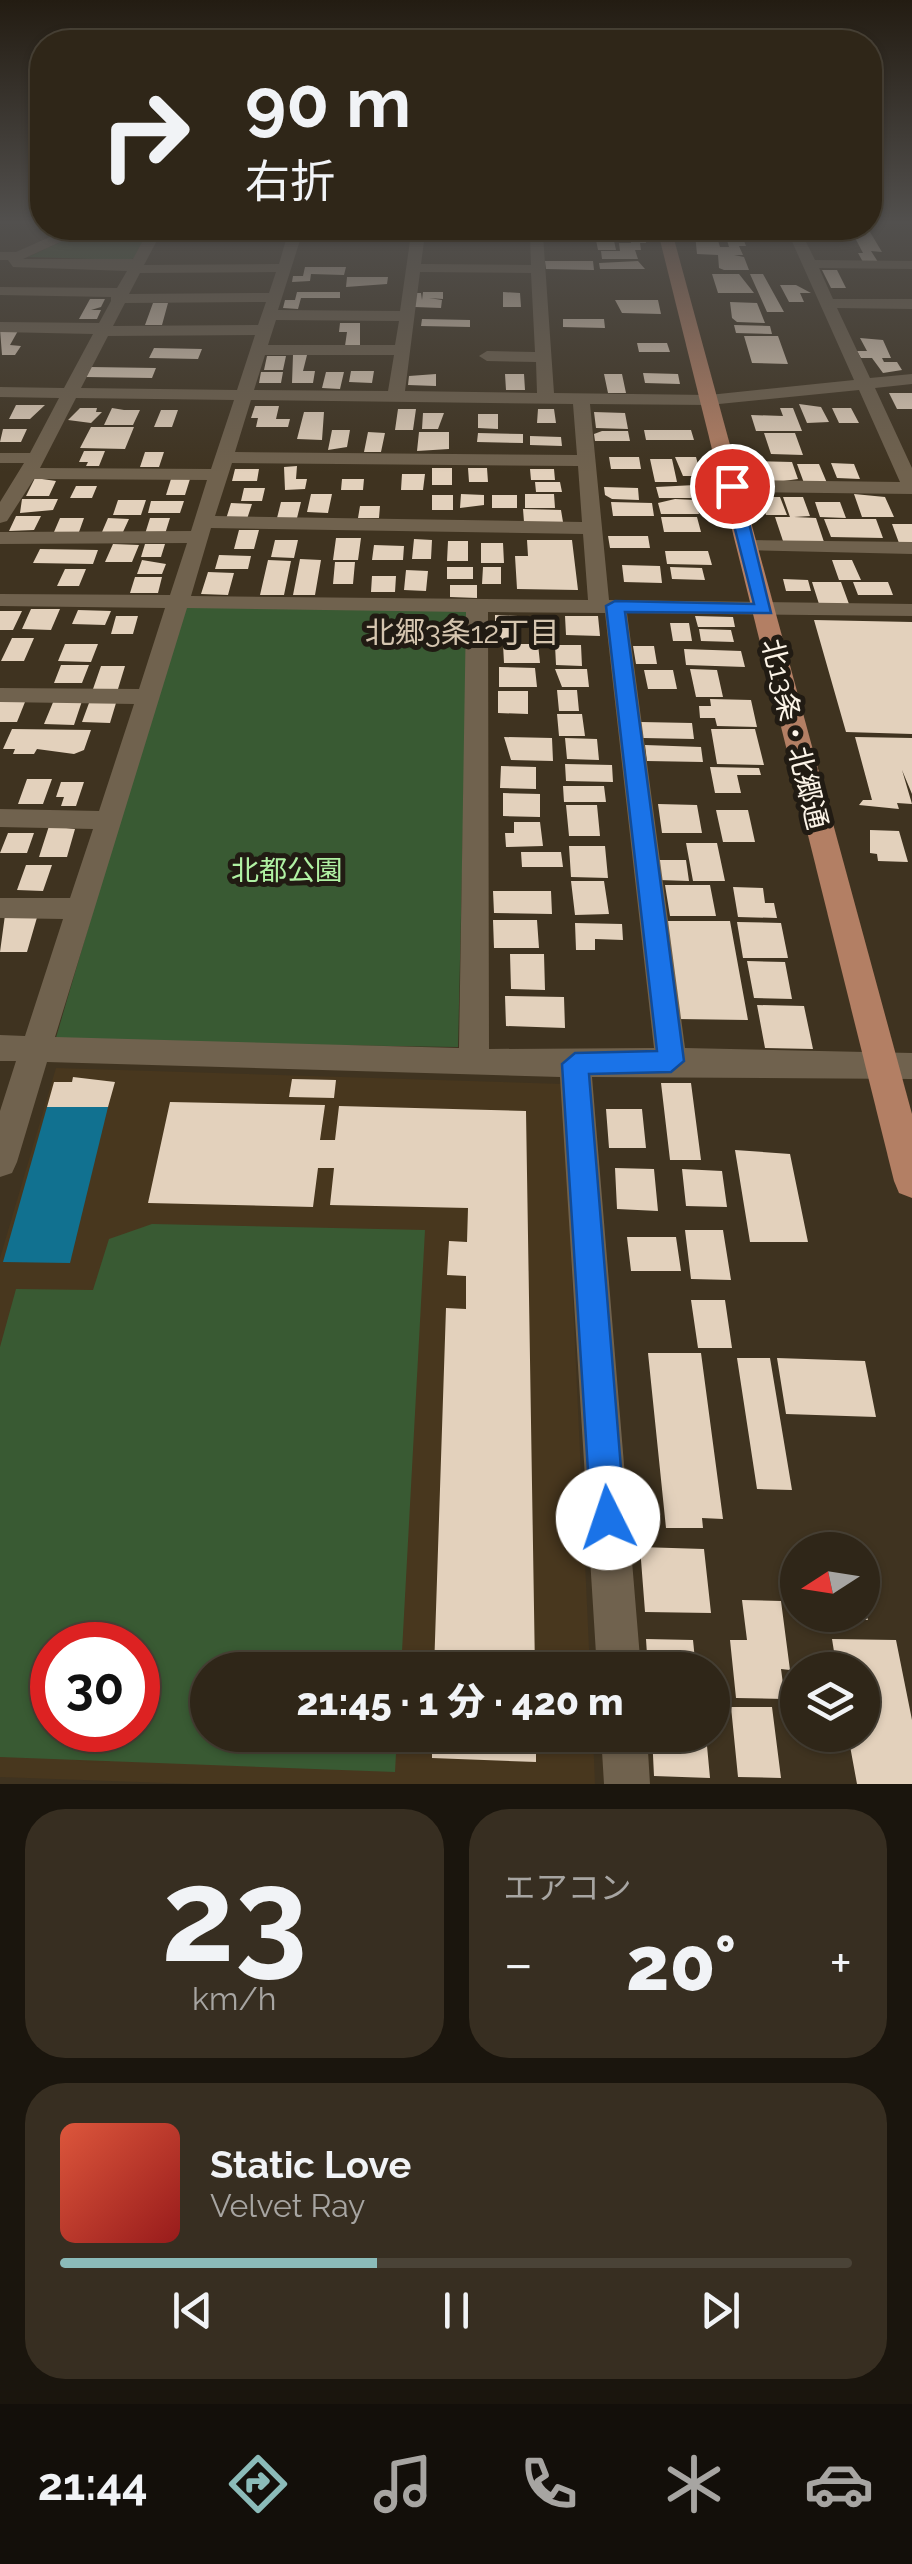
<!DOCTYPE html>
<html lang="ja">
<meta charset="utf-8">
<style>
:root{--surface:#2f2618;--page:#372e21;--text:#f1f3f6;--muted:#a7a5a2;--line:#4a4337;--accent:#8bbbb9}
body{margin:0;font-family:Raleway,"Noto Sans JP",sans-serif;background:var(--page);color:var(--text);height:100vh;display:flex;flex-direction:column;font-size:38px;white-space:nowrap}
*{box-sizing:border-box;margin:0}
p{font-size:32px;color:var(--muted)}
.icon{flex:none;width:55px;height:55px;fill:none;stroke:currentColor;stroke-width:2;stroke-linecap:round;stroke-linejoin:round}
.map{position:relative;height:1784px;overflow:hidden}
.drawer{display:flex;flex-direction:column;gap:25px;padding:25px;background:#1a150d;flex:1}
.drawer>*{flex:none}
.top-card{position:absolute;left:30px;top:30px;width:852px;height:210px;border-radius:40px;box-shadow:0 2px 8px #0004,0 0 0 2px var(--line);background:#2f2618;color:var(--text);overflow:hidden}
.needle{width:65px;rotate:258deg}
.buttons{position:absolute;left:780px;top:1532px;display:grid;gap:20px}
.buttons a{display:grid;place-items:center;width:100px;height:100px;border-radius:50%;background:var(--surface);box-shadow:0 2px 8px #0004,0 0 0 2px var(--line);font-size:50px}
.speed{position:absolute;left:30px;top:1622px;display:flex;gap:20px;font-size:50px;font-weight:700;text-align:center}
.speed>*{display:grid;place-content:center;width:130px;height:130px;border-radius:50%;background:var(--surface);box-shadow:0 2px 8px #0004,0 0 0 2px var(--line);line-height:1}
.speed .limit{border:15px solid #d22;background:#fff;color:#111}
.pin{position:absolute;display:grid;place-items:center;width:85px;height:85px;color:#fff;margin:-42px;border:5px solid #fff;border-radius:50%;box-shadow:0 2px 10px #0007}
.me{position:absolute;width:110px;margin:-55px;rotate:356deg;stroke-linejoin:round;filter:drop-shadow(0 0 8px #0008)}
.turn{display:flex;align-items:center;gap:35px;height:210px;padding:0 50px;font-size:45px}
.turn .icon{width:130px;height:130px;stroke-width:2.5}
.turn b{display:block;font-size:70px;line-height:85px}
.big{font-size:75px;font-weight:800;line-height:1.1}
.drawer .tile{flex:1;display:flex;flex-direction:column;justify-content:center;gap:15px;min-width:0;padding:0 35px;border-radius:40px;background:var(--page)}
.drawer .dial{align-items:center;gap:0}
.dial b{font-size:130px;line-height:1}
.song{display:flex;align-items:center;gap:30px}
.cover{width:120px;height:120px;border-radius:15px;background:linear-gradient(135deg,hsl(10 70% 55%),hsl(0 70% 35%))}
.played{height:10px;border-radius:5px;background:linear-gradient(90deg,var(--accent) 40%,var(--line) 40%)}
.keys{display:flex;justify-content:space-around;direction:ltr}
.heat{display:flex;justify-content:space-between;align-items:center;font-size:55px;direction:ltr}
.drawer .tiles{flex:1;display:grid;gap:25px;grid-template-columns:1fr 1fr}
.tile:last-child{grid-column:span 2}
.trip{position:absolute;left:190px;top:1652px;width:540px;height:100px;border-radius:50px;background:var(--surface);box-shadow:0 2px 8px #0004,0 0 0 2px var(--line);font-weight:800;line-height:100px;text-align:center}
.tab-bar{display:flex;height:160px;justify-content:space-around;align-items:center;background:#130f0a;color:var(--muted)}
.tab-bar .icon{width:70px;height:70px}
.tab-bar .active{color:var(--accent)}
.tab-bar b{font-size:45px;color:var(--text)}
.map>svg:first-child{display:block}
.built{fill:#48371e;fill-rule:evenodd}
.green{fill:#395a33;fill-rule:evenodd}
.water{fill:#117190}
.building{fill:#e3d1bc}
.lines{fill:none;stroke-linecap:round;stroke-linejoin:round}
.minor{fill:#70624e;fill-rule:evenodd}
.major{fill:#b37f64;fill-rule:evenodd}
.route{fill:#1a73e8;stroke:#114b97;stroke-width:2.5}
.labels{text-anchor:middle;stroke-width:10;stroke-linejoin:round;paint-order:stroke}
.street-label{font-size:28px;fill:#fcf4e8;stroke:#211b13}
.park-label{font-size:28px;fill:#b0f1a3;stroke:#211b13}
.neighbourhood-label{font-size:30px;fill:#d5c5af;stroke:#211b13}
</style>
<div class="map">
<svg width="912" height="1784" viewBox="0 0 912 1784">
<rect width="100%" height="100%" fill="#3f3320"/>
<path class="built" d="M56,1068L563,1084L590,1670H208V1735H593L595,1784H194L0,1777V1258ZM52,1645H138V1730H52Z"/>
<path class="green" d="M85,231L147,232L134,258L128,260L28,257Z
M182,607L468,609L458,1047L55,1041Z
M152,1224L425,1230L401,1670H208V1735H397L395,1772L0,1757V1347L16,1289L93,1290L109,1239ZM138,1645V1730H52V1645Z"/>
<path class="water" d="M47,1107H108L70,1263L3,1262Z"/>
<path class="building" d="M724,230H740L746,246H739L743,255H734L744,257L749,270H724L719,268L718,255L697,254L695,234H716L720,247H729Z
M852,232H870L882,252L871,251L878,262H863L858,253H863Z
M595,235L613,236L616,250H598Z
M630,236H645L646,243H640L641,250H635L638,259H602L601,251H620L619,243H631Z
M545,261H593L594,270L546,269Z
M638,261L645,269H600L599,263Z
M305,267H346L344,275L311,274L310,281L292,282L293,276H303Z
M822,270H837L846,288H831Z
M712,274H739L754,293H718Z
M750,274H763L784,312H767Z
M347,277H388L387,284L346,287Z
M780,285H796L811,293H800L804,302H789Z
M297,292H340V298H301L298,309L283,308L285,300H295Z
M423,292H443V299L429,298L442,300L441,308L415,307L416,293H421L422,300Z
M503,292L520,293L521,307H503Z
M90,299H105L101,307L91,310H101L97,319H79Z
M615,300H658L661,314L622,313Z
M730,302L757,303L765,323L737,322L732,318Z
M153,303H168L162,325H145Z
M422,319L470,320V327L421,326Z
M563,319H604L605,328L563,327Z
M340,323H360V346H345L347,332H339Z
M734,325L770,326L772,334L736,333Z
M0,329H19L10,345L21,346L15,355H2Z
M744,336H778L788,364L752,363Z
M860,338L883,340L891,358H882L884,362H897L902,370L883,373L872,358H861L857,351H867Z
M637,343H667L670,352H639Z
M154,348L202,349L198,359L149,358Z
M293,355H307L303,371H315L313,383H292Z
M267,356H286L283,370H264Z
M91,367L156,368L152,378L86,377Z
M351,371H374L372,383L349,382Z
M261,372H283L281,383H259Z
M326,372H344L340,389L322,388Z
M643,373L678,374L680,384L645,383Z
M436,374V386L408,385L409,376Z
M505,374H524L525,390H506Z
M604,374H622L626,393H608Z
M889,393H912V409H897Z
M799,404L821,407L829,422L807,423Z
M16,405H45L30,419H9Z
M255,406H279L276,419H290L288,427H256L258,418H251Z
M80,408H97L96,412H102L91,423L68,420Z
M112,408L124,410H140L133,425H104Z
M780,408H793L802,431H756L751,415L783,416Z
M832,408H851L859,423H839Z
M398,409H416L413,430H395Z
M538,409H554L556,423H537Z
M161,410H178L172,427H154Z
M304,412H324L322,440L297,439Z
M594,412L625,413L628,429L596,428Z
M423,413H444L438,429H422Z
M478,414H498V429L478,428Z
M91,427H134L125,449L80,448Z
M3,429H27L21,442H0Z
M332,430H350L347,447L328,450Z
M644,430H691L694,440H646Z
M602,431H628L630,441H595L594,434Z
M368,432L385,433L381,452H364Z
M419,432H449V449L417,451Z
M478,433L523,434V443L477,442Z
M764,433H795L803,455L771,454Z
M530,436L561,437L562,446L530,445Z
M84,451H105L99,466H86L88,462H79Z
M145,452H164L159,467H140Z
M609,457H639L641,469H611Z
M675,457H696L701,476H683Z
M650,459H672L677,482H655Z
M748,461L792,462L798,479L762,484L754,479Z
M831,463L854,464L860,479L837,478Z
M797,464H819L827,483H804Z
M297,466L296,479H307L305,489L285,490L284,467Z
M432,468H452V485H432Z
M468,468H487L488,482H469Z
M235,469H259L257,481H232Z
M530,469H554L555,480H531Z
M402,474H425L423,490H401Z
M35,478L56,481L49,496H26Z
M171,479H190L185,495H166Z
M342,479H364L363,490H341Z
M535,482H560L562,492H536Z
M695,485L697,493L691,498H659L656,487Z
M76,486H97L92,498H70Z
M604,487L638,488L639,500L612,499L605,495Z
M244,488H265L262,501H241Z
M311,494H332L328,513L307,512Z
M461,494L484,495V505L460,508Z
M525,494H554L555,508H525Z
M854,494L885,497L894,517H862Z
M432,495H453V510H432Z
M492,495H517V508H492Z
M760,497H780L787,515H766Z
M783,497H803L810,516L794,517L816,518L824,542L783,541L775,517H790Z
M22,499H58L53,510L20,513Z
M675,499L695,500L699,514H661L658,503Z
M118,500H146L141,515H113Z
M151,501H184L180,513H148Z
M281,502H301L297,518H277Z
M611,502L652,503L654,516H613Z
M815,502H840L846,518L820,517Z
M231,503L252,504L247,519H226Z
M360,506H380L379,518H358Z
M523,509L561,510L563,522H524Z
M16,516H41L34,530L9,531Z
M661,517H697L701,532H664Z
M60,518H84L79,532H54Z
M108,518L129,519L123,532H102Z
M150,518H170L165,534H145Z
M824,519H876L883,538L831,537Z
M892,524H912V544L899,543Z
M239,530H259L254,549H234Z
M608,536H648L650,548H610Z
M336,538H361L358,560H333Z
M414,539L432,540L431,559H412Z
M275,540H298L294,558L271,557Z
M527,540H572L578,590L517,589L515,556H528Z
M448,541H468V561H447Z
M481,543H503L504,563H481Z
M113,544L139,545L132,562H105Z
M145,544H165L161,557H141Z
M374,545L404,546L403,560H372Z
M40,549L98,550L93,564L33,563Z
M665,551H708L712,565L667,564Z
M219,555L251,556L248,569H215Z
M300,559L321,560L315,595H293Z
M142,560L166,564L162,574H137Z
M268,560L291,561L284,595H260Z
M832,560H852L861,580H839Z
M335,562H355L353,584H333Z
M622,565L660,566L662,583L624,582Z
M447,567H473V579H447Z
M483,567H501V584H482Z
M670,567L702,568L705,580L672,579Z
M65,569H86L79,586H57Z
M406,570L428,571L426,591L404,590Z
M208,572L234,573L228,595L201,594Z
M372,576H396L395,592H371Z
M135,577H162L158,593H130Z
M783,579L808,580L811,591H786Z
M812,582H841L849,604H819Z
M853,582H888L893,595H858Z
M450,585H477V598L450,597Z
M31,609H60L51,630L22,629Z
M78,610L111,611L105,625L72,624Z
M0,611H22L13,630H0Z
M495,615L518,616L519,641H495Z
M116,616H138L133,634H111Z
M565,616H598L600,636L566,635Z
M695,616L733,617L735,627H698Z
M814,620L912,622V734L846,732Z
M670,623H689L692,641H673Z
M699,629L731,630L734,642L701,641Z
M12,638H34L24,661H1Z
M65,644H98L91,662L58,661Z
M503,644H538L540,663H504Z
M555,645H581L582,666L556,665Z
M633,646H654L657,664H636Z
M684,649L741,651L745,667L686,665Z
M61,665H89L82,683H54Z
M101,666H125L118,689H93Z
M499,667L535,668L537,687H499Z
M555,669H587L589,687H562Z
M690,669L717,670L723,697H696Z
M644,670H673L677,689H648Z
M557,690H577L579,711H559Z
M498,691H528V714L498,713Z
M710,699L751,700L757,727L717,726L715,718H700L699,706H711Z
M54,700L82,701L74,725L44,724Z
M0,702H25L17,722H0Z
M89,703H116L110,723L82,722Z
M557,714H582L585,736H559Z
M641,722L692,723L694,739L643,738Z
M12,729L91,730L84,750L74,754L37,749L34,754H13L15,749H3Z
M711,729H755L764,765L717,764Z
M504,737L552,738L553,761L511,760Z
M855,737L912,738V794L902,770L912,804L897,803L899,809L859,805L863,800H872Z
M565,738L597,739L599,760L567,759Z
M645,745L701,747L703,762L647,761Z
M565,764L612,765L613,782L566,781Z
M501,766L536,767V789L500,788Z
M710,767L759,768L761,775H737L741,793H715Z
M27,779H52L43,804H18Z
M61,782H84L76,806H61L64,797H56Z
M563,786H604L606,802H564Z
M503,793L540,794V817L503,816Z
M658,804L697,805L702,833H662Z
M566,805H597L600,836H569Z
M716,810H748L755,842H723Z
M514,822H540L543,846L506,847L505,833H514Z
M49,826L75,829L67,857H39Z
M870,830L899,831L908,862L878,861L877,854L870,853Z
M8,833H34L27,853H0Z
M686,843H717L725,881H693Z
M569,846H605L608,878L571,877Z
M521,852H561L563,867H522Z
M656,860H686L689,881L659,880Z
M26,865H52L43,891L17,890Z
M571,881H604L609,914L575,915Z
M665,885H710L716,916H670Z
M733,887L763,888L765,903H774L777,918L738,917Z
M493,891H551L552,914L494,913Z
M38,914L27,952H0L5,915Z
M493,920H537L539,948H494Z
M663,921H730L748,1020L677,1019Z
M737,922L781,923L788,958H743Z
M575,923L622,924L623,940L595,939V950H576Z
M510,954H544L545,990L511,989Z
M747,961L785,962L792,999L754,998Z
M505,996L564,997L565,1028L506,1026Z
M757,1005L804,1006L813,1049L765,1048Z
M73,1077L115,1082L108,1107H47L54,1082H72Z
M292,1079L336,1080L334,1098L289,1097Z
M661,1083H691L701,1160H670Z
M170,1102L325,1105L320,1140H335L339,1106L526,1111L535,1670H434L446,1308L466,1309V1276L447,1275L449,1241L467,1242L468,1208L330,1205L334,1168H318L313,1207L148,1203Z
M606,1109H642L646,1148H609Z
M735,1150L790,1154L808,1242H750Z
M615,1168L654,1169L658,1211L617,1209Z
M682,1169L722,1171L727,1207L686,1206Z
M685,1230H723L731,1280L691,1279Z
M627,1237H676L681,1271H631Z
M691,1300H725L732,1348H698Z
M648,1353H701L723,1519L702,1518L703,1528H666Z
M737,1358H770L792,1490L757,1489Z
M777,1358L865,1361L876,1417L786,1414Z
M640,1547L704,1549L711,1613L645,1612Z
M742,1600L781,1601L790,1670L781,1669L785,1699L736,1698L730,1640H747Z
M862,1601L868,1620L813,1618L862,1615Z
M646,1639L693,1640L696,1670H648Z
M832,1639L896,1640L912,1720V1784H857L848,1735H862V1670H837Z
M731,1707H772L781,1778L738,1777Z
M432,1735H536V1762L432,1758Z
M652,1735H706L710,1778L654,1776Z"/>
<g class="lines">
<path class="minor" d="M70,228H715L665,236L543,235L554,393L709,395L854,380L786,228H799L815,260L912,261V269L819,268L833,299H912V309L837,308L870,378L912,374V384L875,388L912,468V494L732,492L723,486L732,480L900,482L859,390L709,405L590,404L609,600L912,604V616L627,613L685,1048L912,1053V1079L592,1077L641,1670H597L560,1077L47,1062L17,1162L12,1173L0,1177V1111L16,1061H0V1035L25,1036L63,919L0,918V898H70L93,829L0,827V809L99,811L134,704L0,702V688L139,689L165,608L0,606V594L170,595L187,543L0,544V532L191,531L207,480L34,479L7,521L0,523V502L24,463H0V453H30L59,398L0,397V387L64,388L93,334L0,332V322L99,323L111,301V297L0,295V287L117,288L127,271L13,267L8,260H0V252H16ZM82,232L147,233L133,259H23ZM161,233H288L279,264L144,265ZM302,234H411L400,311L278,310ZM425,234L530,235L531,265L421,264ZM276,272L269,293L129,294L140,273ZM420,272L531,273L535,352L487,351L479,356L487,361L536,362L537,393L405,391ZM266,302L258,325L113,326L125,303ZM276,320L399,321L395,345H268ZM255,335L237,390L81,388L108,336ZM265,355H394L388,391L254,390ZM76,398L234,400L211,469L40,468ZM251,400L573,404L577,455L235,452ZM232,463L578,466L582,522L215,516ZM211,528L583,534L588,600L191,596ZM187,608L466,612L459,1048L55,1037ZM488,612L605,613L654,1048L489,1049Z
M749,540L912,542V554L742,550L739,546Z
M601,1735H647L650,1784H604Z"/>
<path class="major" d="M657,228H671L912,1114V1198L899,1193L894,1181Z"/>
</g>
<linearGradient id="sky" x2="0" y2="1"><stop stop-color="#231c12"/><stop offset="0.47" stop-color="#52504e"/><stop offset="1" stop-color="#52504e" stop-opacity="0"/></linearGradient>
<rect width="912" height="473" fill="url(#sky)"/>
<path class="route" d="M732,482L740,486L771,613L625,612L684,1061L671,1072L589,1074L625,1518L620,1530L608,1535L596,1530L591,1518L562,1064L575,1053L657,1051L606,606L615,601L754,604L724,486Z"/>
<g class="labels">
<g class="street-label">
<text transform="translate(795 734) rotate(76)" y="10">北13条・北郷通</text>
</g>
<g class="park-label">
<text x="287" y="880">北都公園</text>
</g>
<g class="neighbourhood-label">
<text x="462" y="643">北郷3条12丁目</text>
</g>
</g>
</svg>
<div class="buttons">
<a><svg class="needle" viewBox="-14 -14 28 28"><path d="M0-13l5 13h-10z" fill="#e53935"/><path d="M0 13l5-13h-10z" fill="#a7a5a2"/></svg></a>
<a><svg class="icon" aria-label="layers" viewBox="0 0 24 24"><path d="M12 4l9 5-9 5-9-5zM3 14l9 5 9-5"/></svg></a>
</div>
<div class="speed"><div class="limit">30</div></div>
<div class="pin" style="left:732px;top:486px;background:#d93025"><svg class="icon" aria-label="arrive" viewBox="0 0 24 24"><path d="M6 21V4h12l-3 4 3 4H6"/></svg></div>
<svg class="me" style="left:608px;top:1518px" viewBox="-20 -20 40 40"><circle r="19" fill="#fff"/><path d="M0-13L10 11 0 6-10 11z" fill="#1a73e8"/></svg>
<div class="trip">21:45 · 1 分 · 420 m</div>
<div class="top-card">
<div class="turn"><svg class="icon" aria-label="right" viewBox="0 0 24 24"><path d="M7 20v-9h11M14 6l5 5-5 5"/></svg><div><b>90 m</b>右折</div></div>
</div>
</div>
<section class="drawer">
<div class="tiles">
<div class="tile dial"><b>23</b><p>km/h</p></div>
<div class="tile"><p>エアコン</p>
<div class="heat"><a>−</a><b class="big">20°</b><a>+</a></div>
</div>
<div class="tile">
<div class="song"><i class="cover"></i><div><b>Static Love</b><p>Velvet Ray</p></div></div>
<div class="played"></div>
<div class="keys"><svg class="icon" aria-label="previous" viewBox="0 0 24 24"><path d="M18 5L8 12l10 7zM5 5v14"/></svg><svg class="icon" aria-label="pause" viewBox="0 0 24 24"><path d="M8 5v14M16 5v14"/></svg><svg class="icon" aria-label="next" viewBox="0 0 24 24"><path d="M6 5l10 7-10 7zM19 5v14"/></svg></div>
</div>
</div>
</section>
<nav class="tab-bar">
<b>21:44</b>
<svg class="icon active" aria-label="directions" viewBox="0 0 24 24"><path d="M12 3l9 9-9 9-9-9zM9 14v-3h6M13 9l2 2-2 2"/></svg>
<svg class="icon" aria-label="music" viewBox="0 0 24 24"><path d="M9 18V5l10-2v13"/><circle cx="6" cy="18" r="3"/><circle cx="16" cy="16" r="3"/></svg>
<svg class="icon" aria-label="phone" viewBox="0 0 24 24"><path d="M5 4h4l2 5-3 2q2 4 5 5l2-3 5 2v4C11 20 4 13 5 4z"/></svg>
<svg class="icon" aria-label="climate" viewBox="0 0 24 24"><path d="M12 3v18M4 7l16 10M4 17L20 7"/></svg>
<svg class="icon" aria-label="car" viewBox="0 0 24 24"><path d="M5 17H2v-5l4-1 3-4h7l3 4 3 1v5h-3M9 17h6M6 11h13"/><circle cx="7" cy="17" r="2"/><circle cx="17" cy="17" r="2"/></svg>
</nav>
